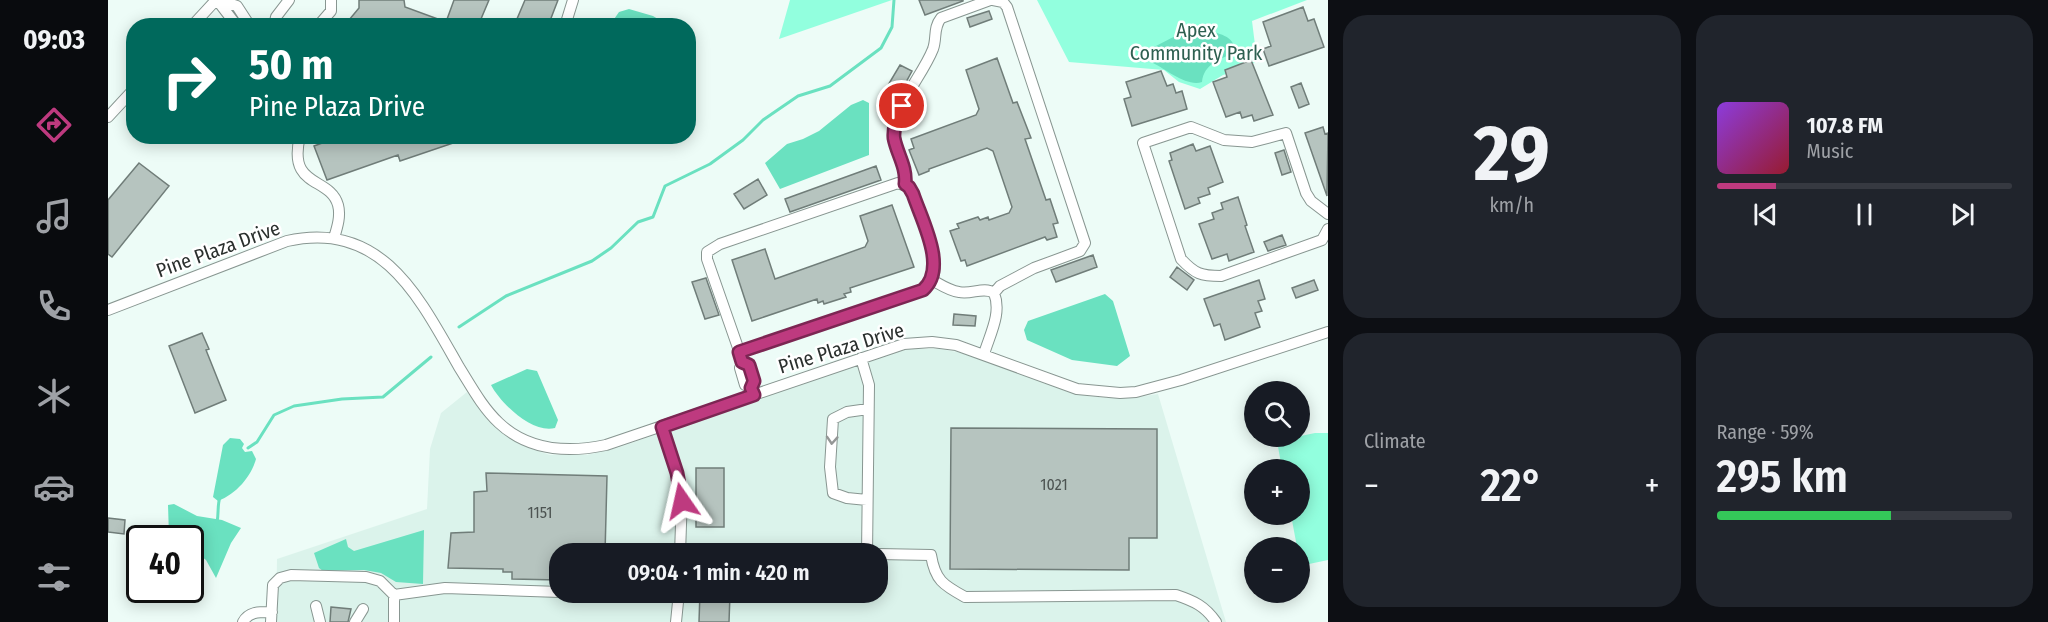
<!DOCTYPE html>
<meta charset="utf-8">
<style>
:root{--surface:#171b24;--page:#20242c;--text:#f1f3f6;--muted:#9ea1a6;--line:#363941;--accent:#be3a7f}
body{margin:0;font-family:"Fira Sans Condensed",sans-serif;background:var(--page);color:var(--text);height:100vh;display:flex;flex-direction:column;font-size:22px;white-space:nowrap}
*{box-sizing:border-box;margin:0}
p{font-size:20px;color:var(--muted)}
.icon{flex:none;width:33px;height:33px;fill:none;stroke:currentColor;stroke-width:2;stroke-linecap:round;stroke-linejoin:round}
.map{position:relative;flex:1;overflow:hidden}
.details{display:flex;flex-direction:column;gap:15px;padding:15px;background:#0d0f14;width:720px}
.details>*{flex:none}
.hud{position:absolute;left:18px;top:18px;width:570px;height:126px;border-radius:24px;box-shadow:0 3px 15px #0003;background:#00695c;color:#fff;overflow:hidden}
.tools{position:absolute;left:1136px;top:381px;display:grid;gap:12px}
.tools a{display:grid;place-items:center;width:66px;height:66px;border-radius:50%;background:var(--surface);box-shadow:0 3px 15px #0003;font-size:30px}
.speed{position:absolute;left:18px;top:525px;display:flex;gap:12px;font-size:30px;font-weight:700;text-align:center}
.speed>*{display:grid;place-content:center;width:78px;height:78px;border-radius:50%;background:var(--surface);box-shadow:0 3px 15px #0003;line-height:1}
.speed .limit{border:3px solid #111;border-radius:9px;background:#fff;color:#111}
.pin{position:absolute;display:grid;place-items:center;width:51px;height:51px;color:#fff;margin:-26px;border:3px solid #fff;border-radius:50%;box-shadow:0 2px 6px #0007}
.me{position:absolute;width:66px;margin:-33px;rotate:349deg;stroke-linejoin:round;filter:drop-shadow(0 0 4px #0008)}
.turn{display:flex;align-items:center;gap:21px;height:126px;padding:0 24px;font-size:27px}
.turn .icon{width:78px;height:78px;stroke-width:2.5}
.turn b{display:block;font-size:42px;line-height:51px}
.big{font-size:45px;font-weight:600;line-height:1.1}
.details .widget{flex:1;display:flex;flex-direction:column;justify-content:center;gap:9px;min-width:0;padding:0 21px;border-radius:24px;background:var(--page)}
.details .dial{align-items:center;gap:0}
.dial b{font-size:78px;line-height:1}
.song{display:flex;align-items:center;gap:18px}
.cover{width:72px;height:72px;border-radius:9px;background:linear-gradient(135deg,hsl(270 70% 55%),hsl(350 70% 35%))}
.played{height:6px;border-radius:3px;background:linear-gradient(90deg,var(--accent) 20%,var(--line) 20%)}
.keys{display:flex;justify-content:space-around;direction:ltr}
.heat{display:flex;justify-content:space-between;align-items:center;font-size:33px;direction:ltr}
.charge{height:9px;border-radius:4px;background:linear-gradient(90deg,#34c759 59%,var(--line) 0)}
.details .tiles{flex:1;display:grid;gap:15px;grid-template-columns:repeat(2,1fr)}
.trip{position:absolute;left:441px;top:543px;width:339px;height:60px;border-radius:24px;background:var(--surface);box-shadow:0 3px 15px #0003;font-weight:600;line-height:60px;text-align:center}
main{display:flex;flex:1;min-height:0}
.dock{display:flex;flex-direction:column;width:108px;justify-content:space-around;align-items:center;background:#090b0e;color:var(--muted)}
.dock .icon{width:42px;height:42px}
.dock .on{color:var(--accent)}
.dock b{font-size:27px;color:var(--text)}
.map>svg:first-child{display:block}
.built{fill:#dbf3eb;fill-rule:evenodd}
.green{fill:#92ffde}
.water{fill:#6ae1c0}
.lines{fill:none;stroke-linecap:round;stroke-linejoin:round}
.stream{stroke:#6ae1c0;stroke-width:3}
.building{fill:#b6c4bf;stroke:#707d79;stroke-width:1.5}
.minor-casing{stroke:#889691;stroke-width:12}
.minor{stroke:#fff;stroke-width:10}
.oneway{stroke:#949796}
.route-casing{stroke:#7c2653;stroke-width:15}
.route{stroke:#be3a7f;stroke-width:10}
.labels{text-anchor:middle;stroke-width:5;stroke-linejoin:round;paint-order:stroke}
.number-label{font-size:16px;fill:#4d5452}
.park-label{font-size:20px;fill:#2e6051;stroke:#fff}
.street-label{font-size:20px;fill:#2a2f2d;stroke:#fff}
</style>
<main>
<nav class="dock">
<b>09:03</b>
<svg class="icon on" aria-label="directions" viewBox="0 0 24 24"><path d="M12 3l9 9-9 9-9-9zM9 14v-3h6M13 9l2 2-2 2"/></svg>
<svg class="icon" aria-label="music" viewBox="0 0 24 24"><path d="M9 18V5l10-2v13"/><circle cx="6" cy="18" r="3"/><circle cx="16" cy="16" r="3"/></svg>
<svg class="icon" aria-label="phone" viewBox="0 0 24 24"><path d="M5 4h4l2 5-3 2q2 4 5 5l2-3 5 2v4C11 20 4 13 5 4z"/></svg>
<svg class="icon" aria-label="climate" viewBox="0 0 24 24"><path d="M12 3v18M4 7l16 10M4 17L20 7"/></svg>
<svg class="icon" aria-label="car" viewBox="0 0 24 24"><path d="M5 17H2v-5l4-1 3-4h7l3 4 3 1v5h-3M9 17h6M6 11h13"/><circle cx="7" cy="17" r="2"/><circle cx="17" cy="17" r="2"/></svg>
<svg class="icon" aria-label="filters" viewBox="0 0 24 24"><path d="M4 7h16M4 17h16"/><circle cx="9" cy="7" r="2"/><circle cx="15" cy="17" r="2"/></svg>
</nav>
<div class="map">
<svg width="1220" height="622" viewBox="0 0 1220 622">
<rect width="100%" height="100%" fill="#edfcf7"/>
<path class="built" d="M800,349H831L862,354L960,392L980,396L1000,398H1024L1050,394L1118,622H168L169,559L319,509L322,449L333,413L359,392L381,421L418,447L442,455H479L509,448L736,369ZM452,554H770V592H452Z"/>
<path class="green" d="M682,0H784L671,39Z
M929,0H1199L1144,21L1149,61L1138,68L1115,75L1092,89L1071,82L1056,70L961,62Z
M1207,433H1220V560L1201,564L1191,558V548L1189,547L1183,515L1191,514V470L1174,469L1169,441Z"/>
<path class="water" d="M521,9L545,16L560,25H502L511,12Z
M1094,30C1107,32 1131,36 1125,53C1111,60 1096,64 1094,82C1079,87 1059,70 1045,63L1046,47L1077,31Z
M755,100L761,103V155L672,189L657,163L679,144L695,139L711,131L743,105Z
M997,294L1005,301L1022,356L1009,366L964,360L919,340L916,330L920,321Z
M419,369L429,371L450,420L447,428C425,434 393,404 383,385Z
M122,438L132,439L136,444L134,448L137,452L144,451L148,459C143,477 128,494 110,501L105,497L115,445Z
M66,504L89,516L114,520L133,528L123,543L108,578L98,560L83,548L82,538H60L61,536L60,505Z
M316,530L315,584L288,582L273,573L256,570L215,571L211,568L206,553L238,539L240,547L246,551Z"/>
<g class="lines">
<path class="stream" d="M351,327L398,296L484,261L503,248L530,222L545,217L557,186L602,164L635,140L655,120L690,96L722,86L773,48L784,27L786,0
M140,448L149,442L166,415L186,406L234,399L275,397L323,357
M109,522C111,513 109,506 112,497"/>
</g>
<path class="building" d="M251,0H296L297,7L338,22L346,0H381L370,26H236L251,8Z
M417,0H450L440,26H406Z
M811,0H855V1L817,15Z
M1195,7L1200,21L1206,19L1216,47L1161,66L1155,49L1163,46L1155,22Z
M881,11L884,19L862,27L859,18Z
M889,58L905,103L909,102L923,138L917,139L938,200L942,199L950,223L945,224L949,237L939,240L937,237L859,266L857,260L853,261L842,231L851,228L849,224L870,217L872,220L880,217L881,220L901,213L904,207L885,151L879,148L821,169V171L811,175L801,150L806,148L803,139L868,115L871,109L858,70Z
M1143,60L1165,115L1146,121L1144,115L1134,118L1132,112L1118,117L1105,82L1119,77L1117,70Z
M792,65L804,71L783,110L770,102Z
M1053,71L1059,86L1065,84L1068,93L1074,91L1079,109L1024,126L1016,99L1023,97L1018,82Z
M1193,83L1201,104L1191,108L1183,87Z
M1215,127L1217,134L1220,133L1219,196L1197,133Z
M215,136H360V138L292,161L290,155L219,180L206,146L217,142Z
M1085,144L1088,151L1102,146L1115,182L1100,188L1102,194L1090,198L1092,203L1077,209L1061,161L1064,160L1062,153Z
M1176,150L1183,172L1174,175L1167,153Z
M31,163L61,186L4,257L0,254V200Z
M768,166L773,180L682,212L677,199Z
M650,179L659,195L636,209L626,194Z
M1130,197L1139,225L1137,226L1146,252L1121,261L1119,254L1104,259L1091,224L1106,219L1104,213L1115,209L1113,203Z
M784,205L806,267L742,288L743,292L736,294L738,297L716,304L715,301L710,303L709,299L644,321L624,260L657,249L667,279L757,247L760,241L752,216Z
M1174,235L1178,245L1160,251L1156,242Z
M985,255L989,267L948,282L943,270Z
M1069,267L1086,280L1079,290L1062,277Z
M598,278L611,315L597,319L584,282Z
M1151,280L1157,299L1150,301L1154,311L1147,313L1152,327L1117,340L1112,324L1106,326L1096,299Z
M1206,280L1210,290L1188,298L1184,288Z
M846,314L868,316L867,326L845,325Z
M94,333L101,349L98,350L118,400L87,413L61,346Z
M843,428L1049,429V538H1021V570L842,569Z
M588,468H616V527H588Z
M378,473L499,476L497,554H452L451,580L404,579V572H395V569L340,568L343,533L366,532V492L379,491Z
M0,518L17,520L16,534L0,532Z
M592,592L622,594L621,622H591Z
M223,607L243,609L240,622H222Z"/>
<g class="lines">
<defs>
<path id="minor" d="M109,0L129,26
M111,0L129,6L142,26
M885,0L895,2L899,7L977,243L972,251L926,268L892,286L886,293
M84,26L108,0
M166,26L168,17L181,0
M210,26L223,11V0
M457,26L465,0
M0,117L26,89
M192,136C179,189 222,176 230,205C233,216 229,228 226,238
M797,184C799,166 786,151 787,134C787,103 814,77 825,49C829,38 825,28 833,18L882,0
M1220,214L1203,201L1198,193L1178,133L1144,142L1116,140L1083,127L1035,143L1073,259C1087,274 1093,276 1113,276L1214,240L1220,229
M824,280C833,285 842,291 851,292C863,295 876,286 886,293C894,313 882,334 876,354
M0,310L179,241C274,220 311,297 351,367C363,386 374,407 391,423C421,451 460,453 498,445L796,344L824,342L848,345L969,389L1012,393L1028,392L1073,380L1220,332
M631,352L815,290C821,285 824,282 826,274C830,255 810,205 801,187L790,183L612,244L599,252V259L635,362
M753,358L761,385L759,554
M635,362L641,365L646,381L643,388L637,385L632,368Z
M554,427L569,473L574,495L572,554
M759,500L739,498L725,493L722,467L725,419L739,412L760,409
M567,553L586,552L672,554
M770,554L823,555C827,580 835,585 857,597L1068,595C1086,601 1097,606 1108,622
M208,606L212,622
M135,622C141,611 152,612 164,612
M163,622L165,585L172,578L183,575L258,577L272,581L286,595
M247,622L255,609
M286,622V595L337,588L452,592
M568,622L571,592"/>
</defs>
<use href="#minor" class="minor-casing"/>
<use href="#minor" class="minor"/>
</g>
<defs><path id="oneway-chevron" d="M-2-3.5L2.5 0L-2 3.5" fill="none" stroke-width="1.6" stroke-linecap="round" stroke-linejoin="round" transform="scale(1.5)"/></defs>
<use class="oneway" href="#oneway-chevron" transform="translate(724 440) rotate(94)"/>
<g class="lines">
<defs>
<path id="route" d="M574,501L569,473L554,427L646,395L643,388L646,381L641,365L634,362L631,352L815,290C840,268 814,221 805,194L801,187L797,184C799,167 789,154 786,138C785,126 790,116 794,106"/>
</defs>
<use href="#route" class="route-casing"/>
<use href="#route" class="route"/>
</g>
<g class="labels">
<g class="number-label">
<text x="946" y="490">1021</text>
<text x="432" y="518">1151</text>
</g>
<g class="park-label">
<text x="1088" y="37">Apex<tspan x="1088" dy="23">Community Park</tspan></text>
</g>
<g class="street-label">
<text transform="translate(110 249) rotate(-20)" y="7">Pine Plaza Drive</text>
<text transform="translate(733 348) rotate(-17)" y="7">Pine Plaza Drive</text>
</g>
</g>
</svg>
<div class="tools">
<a><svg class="icon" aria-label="search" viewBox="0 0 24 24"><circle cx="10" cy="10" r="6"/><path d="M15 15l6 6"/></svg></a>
<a>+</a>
<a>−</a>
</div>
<div class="speed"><div class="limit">40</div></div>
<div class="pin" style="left:794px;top:106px;background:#d93025"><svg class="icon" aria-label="arrive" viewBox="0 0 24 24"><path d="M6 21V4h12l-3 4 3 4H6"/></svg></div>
<svg class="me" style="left:574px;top:501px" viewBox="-20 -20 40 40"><path d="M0-17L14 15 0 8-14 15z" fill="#be3a7f" stroke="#fff" stroke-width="4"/></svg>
<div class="trip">09:04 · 1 min · 420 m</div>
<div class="hud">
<div class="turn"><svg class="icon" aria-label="right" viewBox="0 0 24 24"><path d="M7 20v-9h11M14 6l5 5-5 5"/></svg><div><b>50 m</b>Pine Plaza Drive</div></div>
</div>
</div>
<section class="details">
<div class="tiles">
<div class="widget dial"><b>29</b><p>km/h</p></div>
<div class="widget">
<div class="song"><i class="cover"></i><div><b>107.8 FM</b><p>Music</p></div></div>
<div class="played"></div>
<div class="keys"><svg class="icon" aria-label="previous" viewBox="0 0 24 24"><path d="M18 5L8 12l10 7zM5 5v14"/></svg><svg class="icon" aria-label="pause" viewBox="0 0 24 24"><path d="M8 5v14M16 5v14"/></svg><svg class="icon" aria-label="next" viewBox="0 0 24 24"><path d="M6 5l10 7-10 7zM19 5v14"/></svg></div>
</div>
<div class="widget"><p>Climate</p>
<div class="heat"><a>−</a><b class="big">22°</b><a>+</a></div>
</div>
<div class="widget"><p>Range · 59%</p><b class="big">295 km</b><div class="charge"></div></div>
</div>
</section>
</main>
